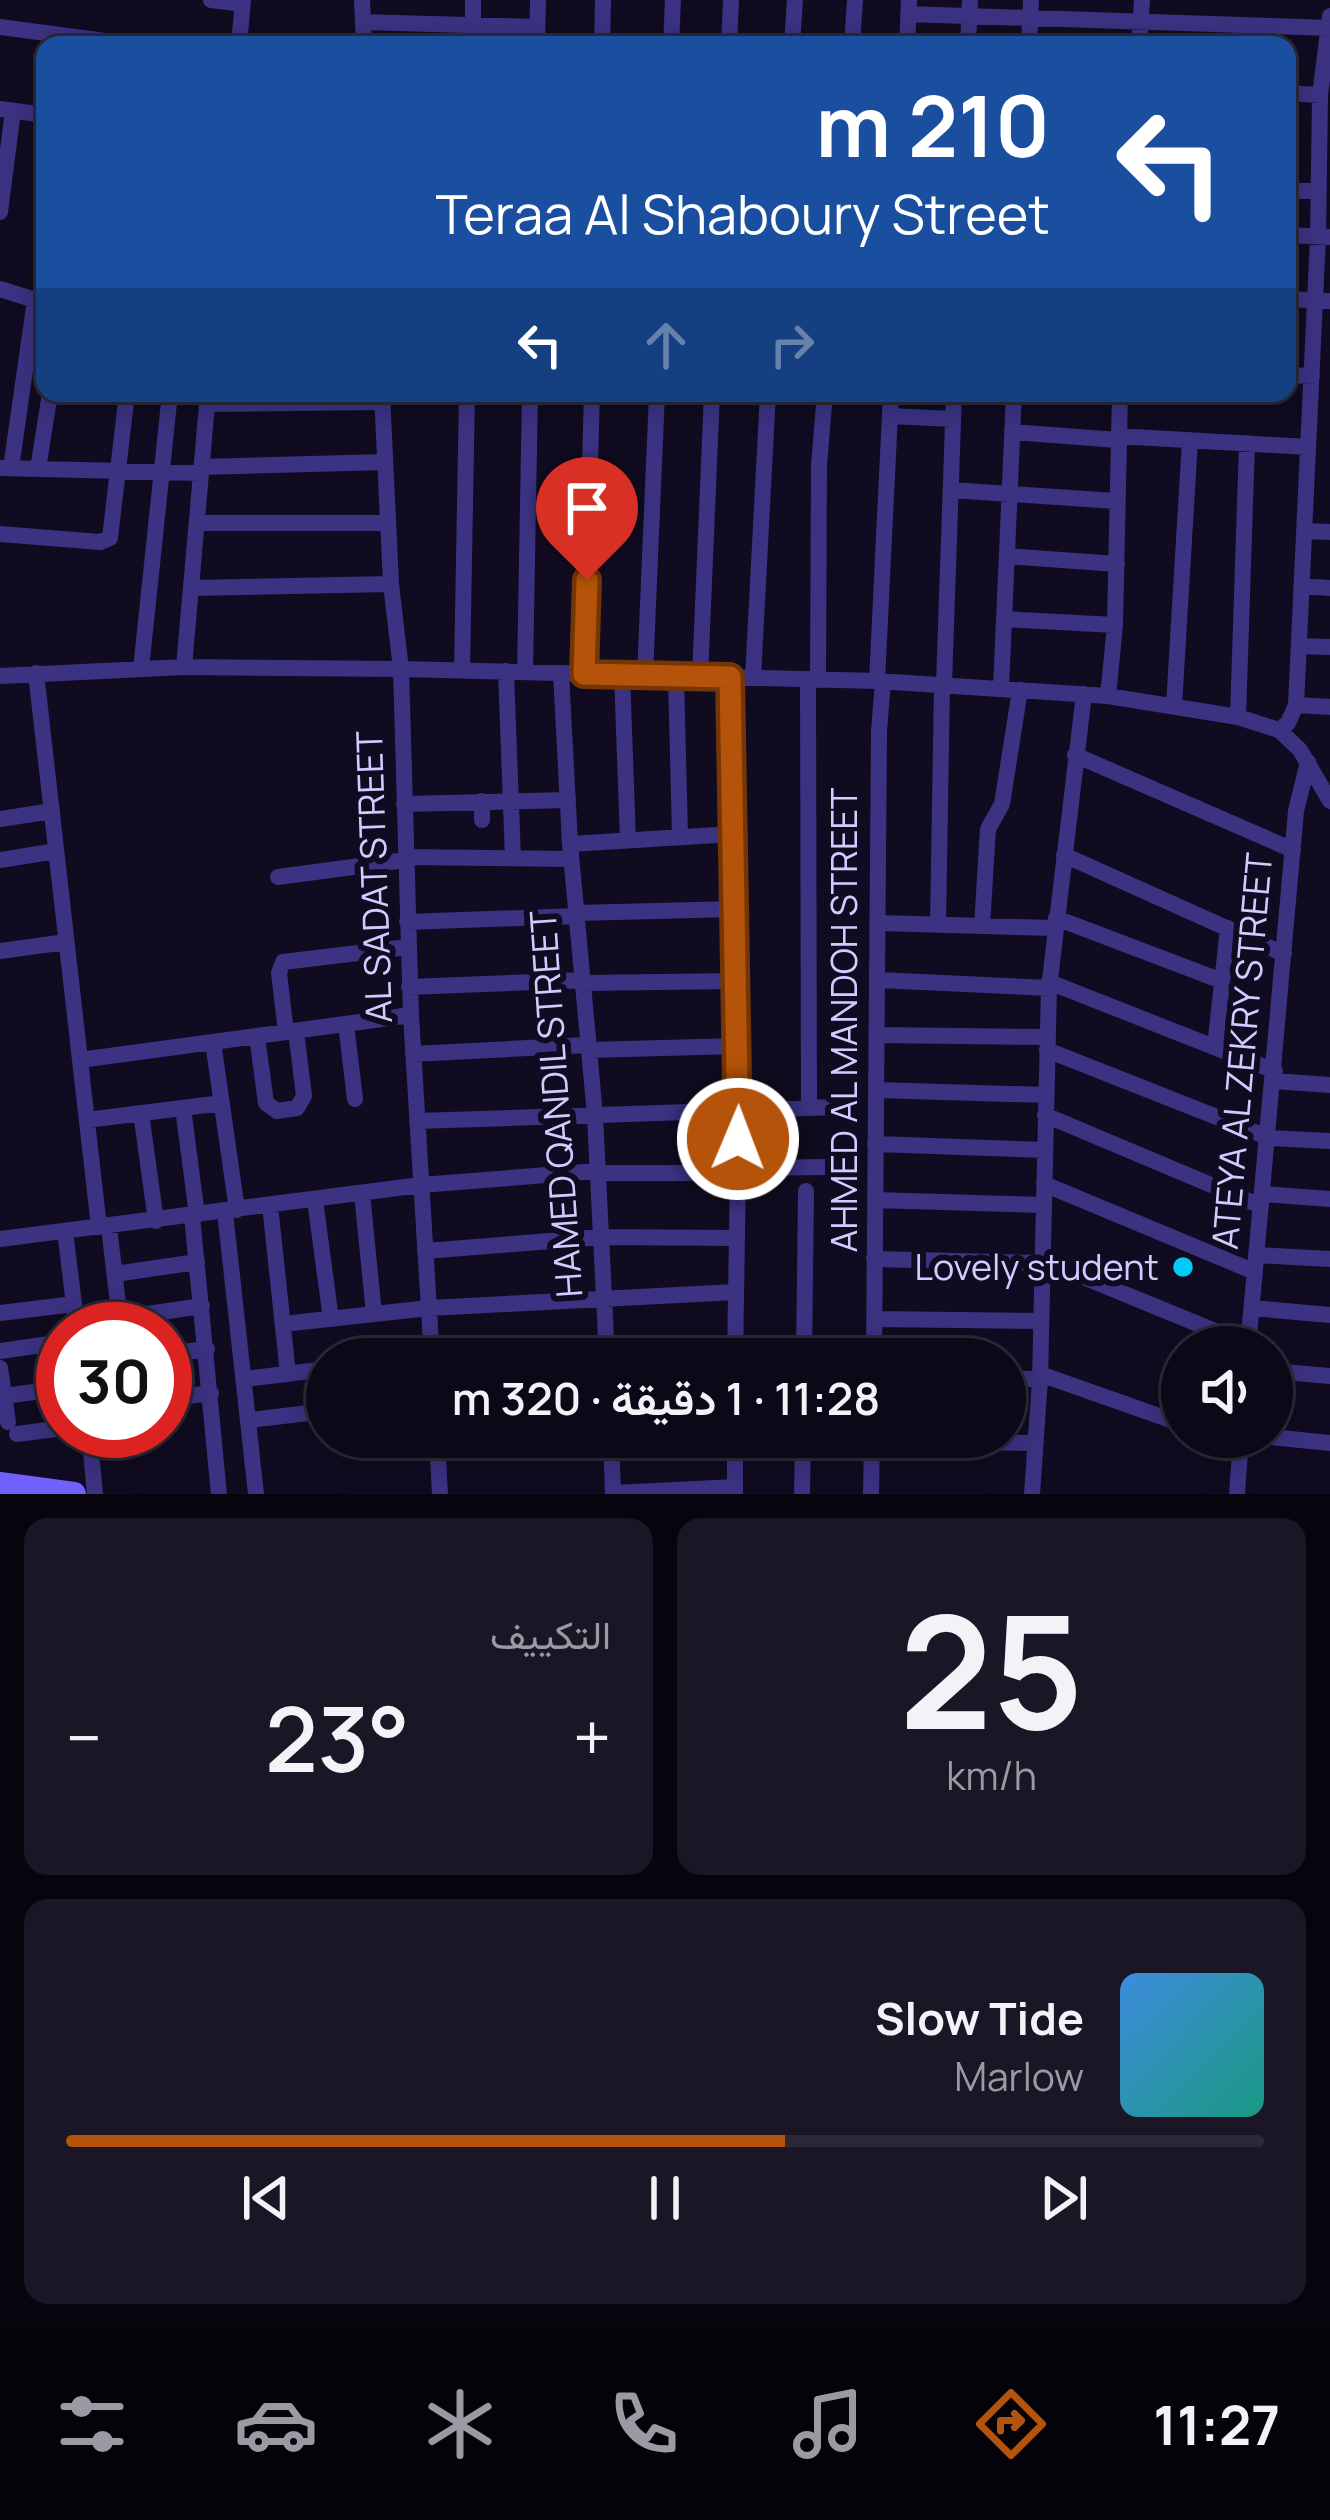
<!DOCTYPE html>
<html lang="ar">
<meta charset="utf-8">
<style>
:root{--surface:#0c0818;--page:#1a1625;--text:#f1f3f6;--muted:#9a9aa2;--line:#2c2937;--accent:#b45309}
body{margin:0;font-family:Manrope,Vazirmatn,sans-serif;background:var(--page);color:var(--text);direction:rtl;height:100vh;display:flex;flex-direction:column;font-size:45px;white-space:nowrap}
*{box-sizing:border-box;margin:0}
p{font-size:39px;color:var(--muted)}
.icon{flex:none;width:66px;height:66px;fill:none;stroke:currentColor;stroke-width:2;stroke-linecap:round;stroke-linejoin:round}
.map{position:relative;height:1494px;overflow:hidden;direction:ltr}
.details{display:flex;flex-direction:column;gap:24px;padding:24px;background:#07040d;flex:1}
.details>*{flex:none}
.guide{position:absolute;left:36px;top:36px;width:1260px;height:366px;border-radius:24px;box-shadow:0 6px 30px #0003,0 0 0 3px var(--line);direction:rtl;background:#1a4fa0;color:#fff;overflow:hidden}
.buttons{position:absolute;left:1161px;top:1326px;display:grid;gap:24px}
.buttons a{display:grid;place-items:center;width:132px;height:132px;border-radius:50%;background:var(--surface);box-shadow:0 6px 30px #0003,0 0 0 3px var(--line);font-size:60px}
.speed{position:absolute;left:36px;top:1302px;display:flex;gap:24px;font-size:60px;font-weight:700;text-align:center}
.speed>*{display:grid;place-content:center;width:156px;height:156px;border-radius:50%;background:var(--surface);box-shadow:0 6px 30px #0003,0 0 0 3px var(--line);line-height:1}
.speed .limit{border:18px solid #d22;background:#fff;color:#111}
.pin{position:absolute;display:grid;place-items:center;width:102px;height:102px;color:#fff;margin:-123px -51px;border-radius:50% 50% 50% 0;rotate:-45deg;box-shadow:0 0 12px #0007}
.pin .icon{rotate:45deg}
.me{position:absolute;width:132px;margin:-66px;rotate:1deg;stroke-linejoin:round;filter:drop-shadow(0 0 9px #0008)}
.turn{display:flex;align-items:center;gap:42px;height:252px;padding:0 48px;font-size:54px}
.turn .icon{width:156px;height:156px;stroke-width:2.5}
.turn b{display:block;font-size:84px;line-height:102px}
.lanes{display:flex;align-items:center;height:114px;padding:0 48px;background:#0003;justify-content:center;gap:60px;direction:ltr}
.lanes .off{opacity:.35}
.big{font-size:90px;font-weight:600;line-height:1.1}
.details .widget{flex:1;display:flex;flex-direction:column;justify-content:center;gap:18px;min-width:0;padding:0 42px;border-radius:24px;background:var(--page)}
.details .dial{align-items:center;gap:0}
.dial b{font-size:156px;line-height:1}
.song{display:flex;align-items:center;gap:36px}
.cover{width:144px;height:144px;border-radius:18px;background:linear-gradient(135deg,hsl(210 70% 55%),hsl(170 70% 35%))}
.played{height:12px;border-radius:6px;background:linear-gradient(90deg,var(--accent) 60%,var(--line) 60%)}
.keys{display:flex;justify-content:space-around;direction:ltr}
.heat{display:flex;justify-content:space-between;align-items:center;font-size:66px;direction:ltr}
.details .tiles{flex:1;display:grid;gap:24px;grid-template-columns:1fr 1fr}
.widget:last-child{grid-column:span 2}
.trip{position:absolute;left:306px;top:1338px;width:720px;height:120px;border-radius:60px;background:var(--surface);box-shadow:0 6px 30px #0003,0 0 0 3px var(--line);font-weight:600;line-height:120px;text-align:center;direction:rtl}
.menu{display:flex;height:192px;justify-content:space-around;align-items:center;background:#05030a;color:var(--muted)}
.menu .icon{width:84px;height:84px}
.menu .active{color:var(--accent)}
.menu b{font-size:54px;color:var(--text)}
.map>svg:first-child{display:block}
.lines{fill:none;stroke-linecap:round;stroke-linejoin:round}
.street{stroke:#3b3282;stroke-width:16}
.secondary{stroke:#7061ff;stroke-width:24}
.route-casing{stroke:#753606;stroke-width:30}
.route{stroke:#b45309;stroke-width:21}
.poi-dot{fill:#00caf5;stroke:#100b20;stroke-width:4.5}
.labels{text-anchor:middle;stroke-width:12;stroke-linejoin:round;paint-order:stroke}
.street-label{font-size:36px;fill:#d4caff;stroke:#100b20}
.poi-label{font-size:36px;fill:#d4caff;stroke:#100b20;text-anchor:end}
</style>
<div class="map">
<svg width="1330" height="1494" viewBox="0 0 1330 1494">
<rect width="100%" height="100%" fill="#100b20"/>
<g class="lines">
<path class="street" d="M211,0L243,4
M362,0L364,45
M473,0V45
M908,14L1329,28
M363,22L537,27
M0,27L135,45
M239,45L243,0
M537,45L538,0
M602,45L603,0
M671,45L673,0
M729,45L731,0
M792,45L795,0
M852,45L855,0
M907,45L909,0
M968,45L970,0
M1029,45L1031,0
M1139,45L1142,0
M1287,93L1320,95
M0,109L45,115
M1287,191H1319
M0,212L13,111
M1287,235L1330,237
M0,289L45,303
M1287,299L1330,301
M1287,375L1312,376
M382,393L391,584L401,669L411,1015L432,1359
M207,404L382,402
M890,416L953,419
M1012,432L1118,440
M1118,436L1308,447
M202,467L385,462
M0,468L201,473
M11,468L35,300
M38,469L50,393
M951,490L1116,501
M197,523H388
M1304,531L1330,532
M0,534L100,542L110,538L127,393
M1007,556L1117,564
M1301,586L1330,588
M191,588L391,584
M1004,619L1115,625
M1299,646L1330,647
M184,667L208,393
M141,669L170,393
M462,670L467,393
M506,671L513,858
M525,672L530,393
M36,673L99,1227
M561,673L570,844L595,1115L607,1359
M584,674L592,393
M622,675L628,840
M645,675L657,393
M0,676L184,667L401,669L877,681L1108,696L1238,717L1279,730L1300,750L1330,801
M676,676L680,837
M700,677L712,393
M730,677L739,1110L735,1359
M753,678L768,393
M808,679L809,1108
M818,680L819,466L825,393
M877,681L891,393
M944,684L954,393
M1001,688L1014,393
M1108,696L1115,625L1120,393
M1296,705L1330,707
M1174,706L1190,440
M1238,717L1247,443
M1279,730L1288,723L1296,705L1318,236L1320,95L1330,16
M1075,755L1293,850
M404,804L568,800
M0,819L52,811
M482,820V801
M570,844L733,834
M1064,855L1284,954
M405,857L571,859
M0,860L56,851
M278,877L405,860
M576,913L735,909
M1056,918L1222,981
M407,922L576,916
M880,923L1055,928
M938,925L942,684
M982,926L988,829L1002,804L1020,690
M0,951L66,942
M879,980L1049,988
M1049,982L1275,1071
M582,983L736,981
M409,987L582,980
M346,1024L355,1099
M286,1032L279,973L283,962L408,947
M877,1035L1047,1037
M257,1036L266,1103L277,1111L297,1108L304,1096L296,1031
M213,1042L237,1210
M1215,1047L1228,928
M588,1050L738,1046
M1047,1050L1270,1138L1330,1141
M413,1054L587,1045
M80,1060L411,1015
M1274,1081L1330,1085
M876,1090L1046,1095
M183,1108L197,1215
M141,1113L156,1221
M1045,1115L1261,1206
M87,1120L222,1103
M417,1121L837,1107
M875,1144L1045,1150
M737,1168L827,1167
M598,1173H737
M1044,1184L1255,1272
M362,1193L374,1314
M1263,1194L1330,1199
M315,1200L331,1319
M875,1200L1043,1205
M270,1205L288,1374
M225,1212L256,1494
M192,1216L219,1494
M109,1227L121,1329
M65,1231L77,1329
M0,1239L421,1185L597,1171
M425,1251L601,1237L736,1238
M1257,1255L1330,1259
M874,1259L1042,1263
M1042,1260L1249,1345
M115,1274L197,1262
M1252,1308L1330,1315
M0,1313L74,1304
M120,1318L202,1306
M875,1319L1041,1321
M283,1324L429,1308L735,1292
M77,1328L120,1322
M735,1344L804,1345
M1248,1347L1296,811L1308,762
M0,1351L63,1342
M165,1354L207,1349
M607,1357L735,1353
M804,1359L806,1191
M874,1359L879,731L883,682
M0,1368L8,1422
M1272,1371L1330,1376
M1040,1374L1182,1424
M245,1379L327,1369
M1005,1379H1040
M4,1396L63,1388
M165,1399L211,1393
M250,1420L317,1412L327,1416
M89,1431L95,1494
M17,1434L63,1428
M367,1437H420
M437,1437L440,1494
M611,1437L613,1494
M735,1437V1493
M1218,1437L1240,1445
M1271,1437L1330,1443
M872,1441L1036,1443
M613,1493L735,1487
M802,1494L803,1437
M871,1494L872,1437
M1032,1494L1040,1379L1049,988L1084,694
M1237,1494L1241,1437"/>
<path class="secondary" d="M0,1484L74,1494"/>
</g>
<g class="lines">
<defs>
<path id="route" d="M587,580L584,674L730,677L738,1139"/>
</defs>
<use href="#route" class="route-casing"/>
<use href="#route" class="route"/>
</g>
<circle class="poi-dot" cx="1183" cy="1267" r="12"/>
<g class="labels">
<g class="street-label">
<text transform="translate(374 877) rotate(-92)" y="13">AL SADAT STREET</text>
<text transform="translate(844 1020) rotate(-90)" y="13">AHMED AL MANDOH STREET</text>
<text transform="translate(1242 1051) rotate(-85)" y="13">ATEYA AL ZEKRY STREET</text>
<text transform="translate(556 1104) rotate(-94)" y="13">HAMED QANDIL STREET</text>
</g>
<g class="poi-label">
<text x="1159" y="1280">Lovely student</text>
</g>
</g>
</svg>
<div class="buttons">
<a><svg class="icon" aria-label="sound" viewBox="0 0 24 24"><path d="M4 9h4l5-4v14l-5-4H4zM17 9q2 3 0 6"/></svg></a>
</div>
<div class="speed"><div class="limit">30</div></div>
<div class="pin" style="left:587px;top:580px;background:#d93025"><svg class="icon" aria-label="arrive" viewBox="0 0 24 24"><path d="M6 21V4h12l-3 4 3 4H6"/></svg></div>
<svg class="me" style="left:738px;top:1139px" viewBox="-20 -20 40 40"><circle r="17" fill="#b45309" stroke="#fff" stroke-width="3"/><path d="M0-11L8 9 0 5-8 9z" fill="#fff"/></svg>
<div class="trip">11:28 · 1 دقيقة · 320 m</div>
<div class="guide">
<div class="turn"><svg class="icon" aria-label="left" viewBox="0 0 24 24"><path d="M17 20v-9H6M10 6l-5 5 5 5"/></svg><div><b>210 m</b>Teraa Al Shaboury Street</div></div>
<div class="lanes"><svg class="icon" aria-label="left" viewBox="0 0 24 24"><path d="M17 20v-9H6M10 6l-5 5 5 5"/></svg><svg class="icon off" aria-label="ahead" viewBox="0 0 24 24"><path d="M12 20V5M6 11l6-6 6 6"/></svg><svg class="icon off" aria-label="right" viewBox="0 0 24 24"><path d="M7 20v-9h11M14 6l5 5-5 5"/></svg></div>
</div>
</div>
<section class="details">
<div class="tiles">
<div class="widget dial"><b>25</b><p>km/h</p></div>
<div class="widget"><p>التكييف</p>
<div class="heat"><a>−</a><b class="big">23°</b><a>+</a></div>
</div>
<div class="widget">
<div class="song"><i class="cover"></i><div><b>Slow Tide</b><p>Marlow</p></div></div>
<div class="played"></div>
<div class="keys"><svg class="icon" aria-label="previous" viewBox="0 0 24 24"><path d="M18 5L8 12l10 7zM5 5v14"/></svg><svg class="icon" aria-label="pause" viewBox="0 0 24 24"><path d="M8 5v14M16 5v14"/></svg><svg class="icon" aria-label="next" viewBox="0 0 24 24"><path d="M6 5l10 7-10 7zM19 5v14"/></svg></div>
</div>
</div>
</section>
<nav class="menu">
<b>11:27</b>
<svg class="icon active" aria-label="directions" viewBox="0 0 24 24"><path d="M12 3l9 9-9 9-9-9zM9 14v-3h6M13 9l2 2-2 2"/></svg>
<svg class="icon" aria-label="music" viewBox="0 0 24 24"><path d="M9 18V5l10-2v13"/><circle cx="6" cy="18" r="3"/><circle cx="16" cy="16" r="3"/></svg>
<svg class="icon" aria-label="phone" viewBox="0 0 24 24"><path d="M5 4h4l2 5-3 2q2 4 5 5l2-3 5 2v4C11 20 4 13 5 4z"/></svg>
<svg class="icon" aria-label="climate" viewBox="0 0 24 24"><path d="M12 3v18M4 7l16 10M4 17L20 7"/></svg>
<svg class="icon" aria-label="car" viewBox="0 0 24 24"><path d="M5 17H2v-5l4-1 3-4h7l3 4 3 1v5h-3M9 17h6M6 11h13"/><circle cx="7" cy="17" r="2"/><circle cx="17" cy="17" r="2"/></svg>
<svg class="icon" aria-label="filters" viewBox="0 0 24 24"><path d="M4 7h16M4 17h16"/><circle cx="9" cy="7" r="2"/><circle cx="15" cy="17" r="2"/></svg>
</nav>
